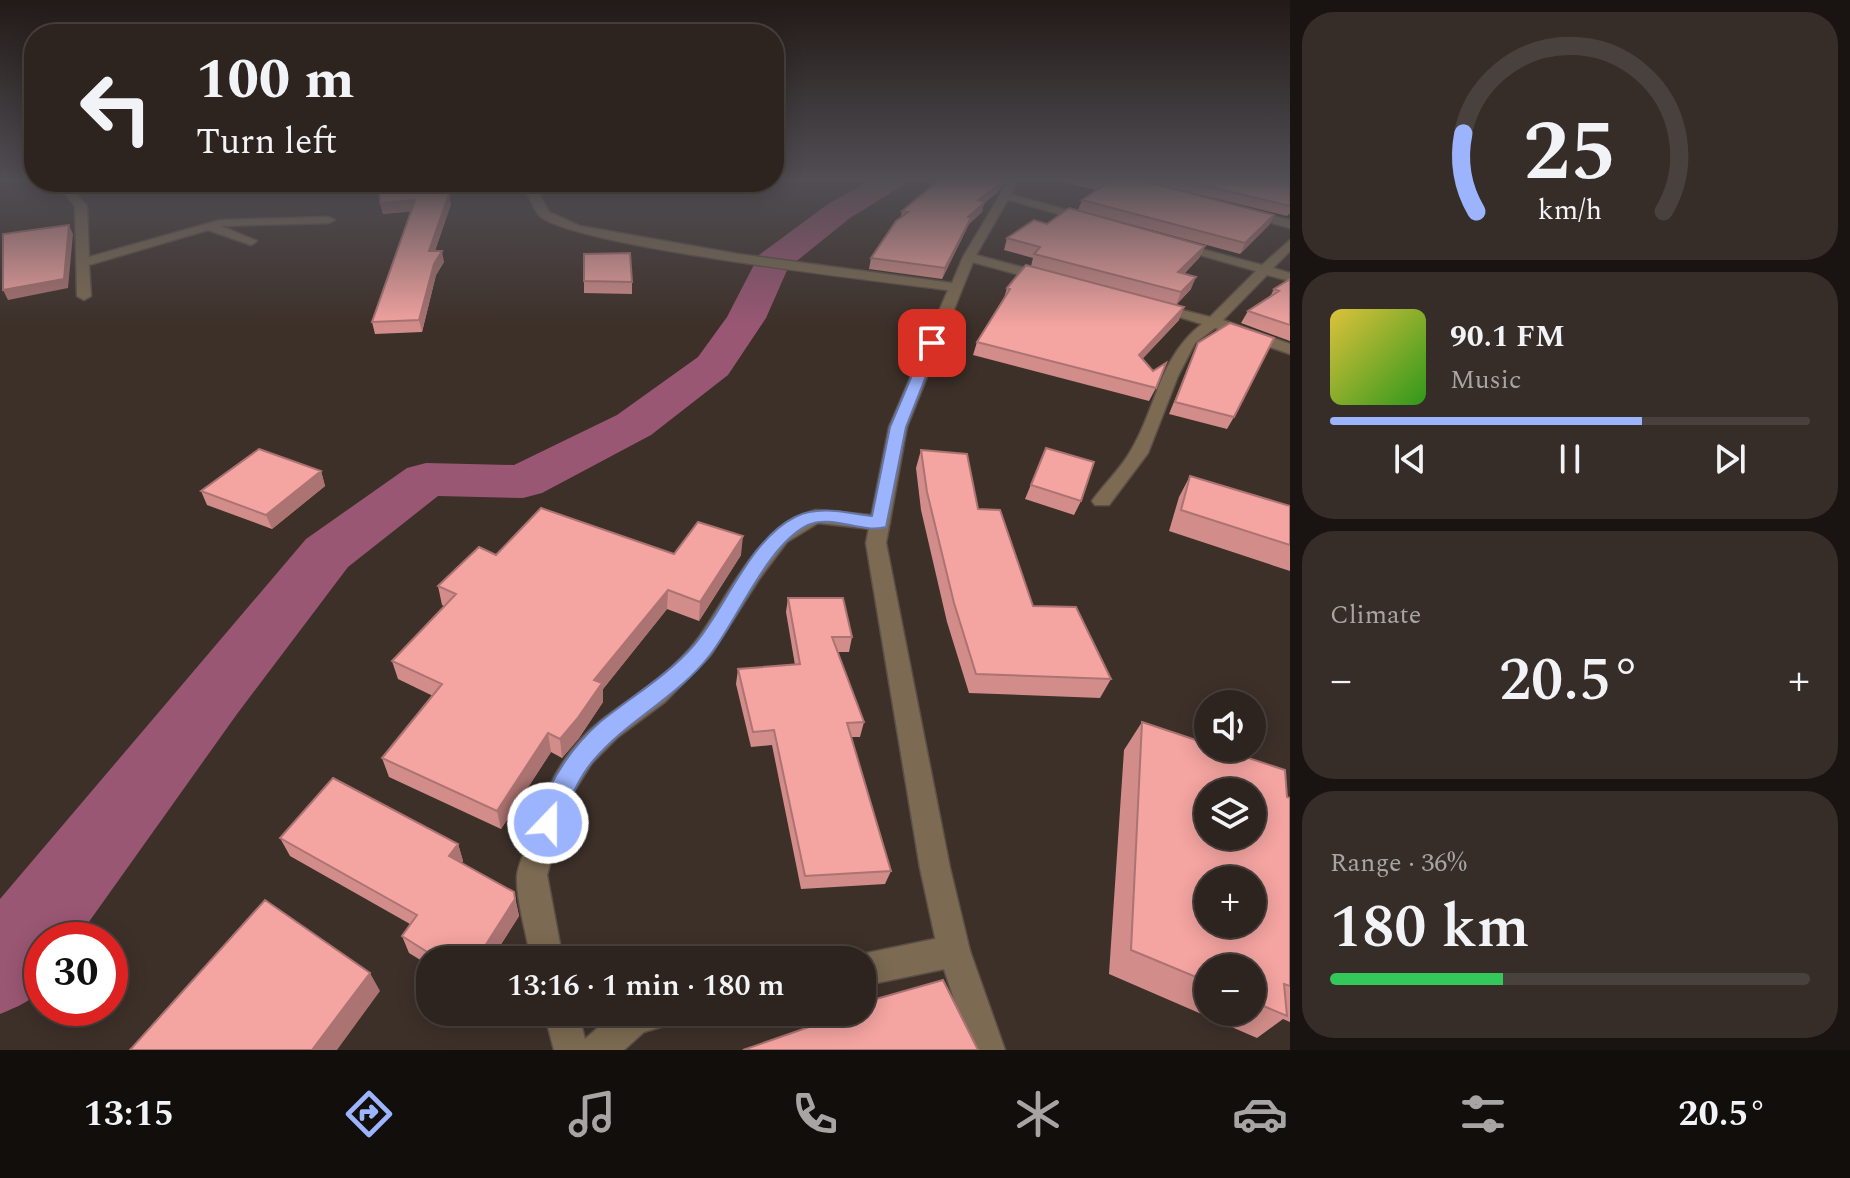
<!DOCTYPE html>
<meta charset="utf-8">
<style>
:root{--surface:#2e241f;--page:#362c28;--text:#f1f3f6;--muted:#a7a4a4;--line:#49413d;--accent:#9cb4fd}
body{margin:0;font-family:Spectral,serif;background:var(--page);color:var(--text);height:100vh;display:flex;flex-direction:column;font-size:30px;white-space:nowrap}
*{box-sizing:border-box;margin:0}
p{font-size:26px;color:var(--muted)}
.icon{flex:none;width:44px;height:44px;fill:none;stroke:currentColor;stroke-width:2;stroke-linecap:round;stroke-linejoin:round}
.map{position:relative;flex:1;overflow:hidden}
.side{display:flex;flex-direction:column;gap:12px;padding:12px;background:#191411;width:560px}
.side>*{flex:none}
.top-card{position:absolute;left:24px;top:24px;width:760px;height:168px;border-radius:32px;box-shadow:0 4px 20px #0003,0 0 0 2px var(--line);background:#2e241f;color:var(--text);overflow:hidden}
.buttons{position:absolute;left:1194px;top:690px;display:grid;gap:16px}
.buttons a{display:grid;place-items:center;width:72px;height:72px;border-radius:50%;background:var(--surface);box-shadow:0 4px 20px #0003,0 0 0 2px var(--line);font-size:40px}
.speed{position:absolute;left:24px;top:922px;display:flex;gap:16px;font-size:40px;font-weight:700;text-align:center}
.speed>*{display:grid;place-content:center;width:104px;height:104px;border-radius:50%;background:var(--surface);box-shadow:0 4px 20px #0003,0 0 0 2px var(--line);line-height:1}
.speed .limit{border:12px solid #d22;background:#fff;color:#111}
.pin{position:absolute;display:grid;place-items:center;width:68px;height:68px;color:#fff;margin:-34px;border-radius:16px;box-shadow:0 4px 12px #0006}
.me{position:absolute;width:88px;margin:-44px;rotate:22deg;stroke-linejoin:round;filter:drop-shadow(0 0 6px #0008)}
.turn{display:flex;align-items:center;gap:28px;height:168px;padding:0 40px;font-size:36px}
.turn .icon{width:104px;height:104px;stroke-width:2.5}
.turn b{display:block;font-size:56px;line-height:68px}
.big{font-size:60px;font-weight:600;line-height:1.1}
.side .widget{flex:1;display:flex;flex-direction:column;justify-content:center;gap:12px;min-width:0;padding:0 28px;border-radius:32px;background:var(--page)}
.side .dial{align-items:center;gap:0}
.dial svg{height:208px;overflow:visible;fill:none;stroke:var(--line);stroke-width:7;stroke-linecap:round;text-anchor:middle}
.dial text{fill:var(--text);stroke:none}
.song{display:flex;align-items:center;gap:24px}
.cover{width:96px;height:96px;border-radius:12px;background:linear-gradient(135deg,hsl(50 70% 55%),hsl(110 70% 35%))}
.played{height:8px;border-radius:4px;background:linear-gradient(90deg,var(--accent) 65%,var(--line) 65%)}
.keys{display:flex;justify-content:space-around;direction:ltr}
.heat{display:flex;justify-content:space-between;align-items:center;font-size:44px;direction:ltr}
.charge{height:12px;border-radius:6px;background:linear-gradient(90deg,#34c759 36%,var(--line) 0)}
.trip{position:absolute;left:416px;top:946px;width:460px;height:80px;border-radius:32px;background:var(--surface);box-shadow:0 4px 20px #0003,0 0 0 2px var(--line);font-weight:600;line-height:80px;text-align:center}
.tabs{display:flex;height:128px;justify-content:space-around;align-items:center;background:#120e0c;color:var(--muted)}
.tabs .icon{width:56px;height:56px}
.tabs .current{color:var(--accent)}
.tabs b{font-size:36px;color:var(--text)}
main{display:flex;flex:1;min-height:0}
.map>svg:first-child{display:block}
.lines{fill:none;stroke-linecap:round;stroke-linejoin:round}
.river{fill:#9a5773;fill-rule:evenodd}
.minor-casing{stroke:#5b4f48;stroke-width:3}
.tertiary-casing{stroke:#5b4f48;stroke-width:3}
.minor{fill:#7c6b52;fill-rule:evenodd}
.tertiary{fill:#7c6b52;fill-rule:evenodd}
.wall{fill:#d28d8a;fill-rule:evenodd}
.shaded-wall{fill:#ab7371}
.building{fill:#f4a4a1;stroke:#ab7371;stroke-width:2;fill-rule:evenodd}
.route{fill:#9cb4fd;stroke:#6575a4;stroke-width:2}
</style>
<main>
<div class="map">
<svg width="1290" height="1050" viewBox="0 0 1290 1050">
<rect width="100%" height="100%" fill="#3d3029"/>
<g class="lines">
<path class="river" d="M871,180H907L902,186L850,218L788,268L766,318L728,375L651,435L542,493L523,498L438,496L348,567L237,714L76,940H42C42,990 49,994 0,1014V899L306,539L407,468L426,463L514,465L617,415L698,357L727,317L759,255L828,204Z"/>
<defs>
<path id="minor" d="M55,182H66L87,206L89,257L220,220L329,217L335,220L329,223L221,226L257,241L251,245L208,230L89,265L91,296L84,300L77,296L75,206Z
M1006,193L1094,218L1096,220L1090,223L1002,198L1001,196Z
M1247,210L1290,220V228L1243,215L1241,213Z
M1290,240V251L1273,268L1290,273V281L1267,275L1223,320L1290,344V354L1215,328L1195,343L1178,376L1148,453L1109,505H1095L1092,501L1095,497C1106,482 1121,468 1130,452C1157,408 1158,358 1202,324L1147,307L1154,303L1210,317L1256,271L1175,248V242L1262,265Z
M969,253L1051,275L1053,278L1046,282L965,260V254Z
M816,510L880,516L890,523L880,530L818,523L787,542L760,578L710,656L665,702L618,737L592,763L568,801L547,875L563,960H531C527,935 516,900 517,876C518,865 525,852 528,841C543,794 562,750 603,719C635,695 672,673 696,641C730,595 756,526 816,510Z
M954,935L965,940L970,951L965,962L954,967L862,986V960H850L862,954Z
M544,1012H578L585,1039L616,1012H676L671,1024L644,1032L624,1050H554Z"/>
<path id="tertiary" d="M1009,180H1019L975,257L907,427L886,543L950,868L970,951L1005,1050H971L938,951L920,868L866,543L889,427L948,290C888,282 567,246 539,215C532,207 527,192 523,182H533L549,212L580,226L738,254L952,283L963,257Z"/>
</defs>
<use href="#minor" class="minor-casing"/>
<use href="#tertiary" class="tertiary-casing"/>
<use href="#minor" class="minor"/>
<use href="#tertiary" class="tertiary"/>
</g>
<path class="wall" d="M1054,180H1139L1274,215L1269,225L1240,254L1078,210L1082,200L1097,190Z
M1140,180H1290V213L1287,216Z
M998,192L984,203L982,212L969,224L942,279L869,269L871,258L901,217L902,211Z
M380,203L451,204L435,251L444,262L436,275L422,332L375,334L372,322L411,211L383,214Z
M1007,238L1205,246L1199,258L1184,274L1191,289L1176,305L1179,320L1142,359L1156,388L1149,401L973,355L977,342L1004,298L1007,288L1031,266L1033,258L1004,250Z
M1290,279V341L1241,323L1248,311L1270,297L1274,289Z
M584,281L632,282V294L584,293Z
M1198,343L1234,417L1227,429L1169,414Z
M1046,448L1081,501L1074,515L1025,499Z
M921,450L978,509L1033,606L1111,679L1100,698L969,693L947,622L921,510L916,468Z
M321,471L325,486L272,529L207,505L201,491Z
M1190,476L1290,506V571L1169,531L1179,497Z
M496,555H741L699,621L667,609L603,689V702L579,738L562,758L551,752L501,829L389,777L382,758L433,696L398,679L392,661L444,606L442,605L438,586Z
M788,598L852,637L849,652H838L864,722L860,737H851L891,871L885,884L801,889L772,745L751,747L736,684L738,669L795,665L786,612Z
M1142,722L1290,798V1022L1283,1019L1257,1038L1109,974L1124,750ZM1208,968H1252V1012H1208Z
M280,838L458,844L463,861L462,863L514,892L519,916L491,960H430V966L409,953L402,936L410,924L290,856Z"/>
<path class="shaded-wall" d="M1003,180H1006L998,192L984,203L982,212L969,224L942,279L945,268L968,217L978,200Z
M449,194L451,204L431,262L429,251Z
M415,200L417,211L383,214L380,203Z
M1274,215L1269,225L1240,254L1245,243Z
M69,225L73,234L68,288L8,300L3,290Z
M1205,246L1199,258L1173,284L1178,272Z
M442,251L444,262L436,275L422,332L419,320L434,264Z
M1196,277L1191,289L1176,305L1181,292Z
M1184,307L1179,320L1134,368L1139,355Z
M321,471L325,486L272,529L266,515Z
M743,536L741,555L699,621L700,602Z
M668,590L667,609L603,689V702L579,738L562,758L560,739L594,680Z
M548,733L551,752L501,829L497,811Z
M458,844L463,861L455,873L449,856Z
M515,899L519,916L491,960H476Z
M370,973L380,991L337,1050H312Z"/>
<path class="building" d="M939,180H1003L1001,183L978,200L985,202L968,217L971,218L945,268L871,258L896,221L908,212L902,211Z
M1098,180H1139L1274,215L1245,243L1082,200L1108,182Z
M1182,180H1290V206Z
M379,182H443L449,194L429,251H442L434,264L419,320L372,322L415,200L380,203Z
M1069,208L1205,246L1178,272L1196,277L1181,292L1034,254L1040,247L1007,238L1034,220L1047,224Z
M69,225L64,279L3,290V234Z
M630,253L632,282L584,281V254Z
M1026,265L1184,307L1139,355L1153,371L1166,363L1156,388L977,342L1010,289L1007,288Z
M1290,279V325L1248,311L1279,291L1274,289Z
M1230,323L1274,338L1234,417L1175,402L1198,343Z
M1046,448L1094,462L1081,501L1031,485Z
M259,449L321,471L266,515L201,491Z
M921,450L967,454L978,509L1000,510L1033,606L1076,607L1111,679L976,674L954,603L927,492Z
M1190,476L1290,506V545L1181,510Z
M541,508L674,554L698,522L743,536L700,602L668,590L594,680L602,683L577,719L560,739L548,733L497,811L382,758L442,684L392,661L456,594L438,586L479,547L496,555Z
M788,598H843L852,637H832L864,722L847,723L891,871L805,876L774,730L753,732L738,669L800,664Z
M1142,722L1208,744V748H1218L1285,770L1287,797L1290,798V986L1284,984L1287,1016L1252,1001V968H1208V982L1131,950ZM1208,792H1252V836H1208ZM1208,880H1252V924H1208Z
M333,778L458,844L449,856L514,892L515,899L476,960H440L402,936L417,915L280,838Z
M265,900L370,973L312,1050H130Z
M943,980L978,1050H743L835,1018L832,1012H862V1003Z"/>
<linearGradient id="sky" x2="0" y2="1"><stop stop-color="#221a17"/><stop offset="0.55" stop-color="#514e54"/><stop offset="1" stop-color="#514e54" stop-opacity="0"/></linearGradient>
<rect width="1290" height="327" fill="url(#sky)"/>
<path class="route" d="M927,340L939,343L906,427L886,527C862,534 832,514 808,525C767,545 738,619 710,655C677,698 627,720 593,761C575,782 568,807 557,831L548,835L539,831L535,823C548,784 569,749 600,722C632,696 666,677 694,645C726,608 749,540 795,517C819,505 847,513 872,516L890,427Z"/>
</svg>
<div class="buttons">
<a><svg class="icon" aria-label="sound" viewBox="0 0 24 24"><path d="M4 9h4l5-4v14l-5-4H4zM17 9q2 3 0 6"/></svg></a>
<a><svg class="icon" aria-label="layers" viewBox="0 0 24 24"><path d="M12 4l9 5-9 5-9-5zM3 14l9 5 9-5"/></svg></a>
<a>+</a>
<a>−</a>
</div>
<div class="speed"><div class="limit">30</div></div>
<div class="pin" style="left:932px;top:343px;background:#d93025"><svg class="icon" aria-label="arrive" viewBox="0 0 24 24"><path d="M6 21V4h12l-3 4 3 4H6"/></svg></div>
<svg class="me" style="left:548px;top:823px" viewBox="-20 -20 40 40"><circle r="17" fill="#9cb4fd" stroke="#fff" stroke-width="3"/><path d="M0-11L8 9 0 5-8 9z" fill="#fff"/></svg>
<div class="trip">13:16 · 1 min · 180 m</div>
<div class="top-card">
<div class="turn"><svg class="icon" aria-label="left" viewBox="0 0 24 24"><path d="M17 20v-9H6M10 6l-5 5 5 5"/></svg><div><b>100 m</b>Turn left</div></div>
</div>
</div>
<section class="side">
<div class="widget dial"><svg viewBox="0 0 100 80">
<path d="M14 69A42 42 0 1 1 86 69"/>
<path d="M14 69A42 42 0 0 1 9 39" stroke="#9cb4fd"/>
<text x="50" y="56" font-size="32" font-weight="700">25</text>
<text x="50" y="72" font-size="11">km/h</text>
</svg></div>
<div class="widget">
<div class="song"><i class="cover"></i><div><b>90.1 FM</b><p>Music</p></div></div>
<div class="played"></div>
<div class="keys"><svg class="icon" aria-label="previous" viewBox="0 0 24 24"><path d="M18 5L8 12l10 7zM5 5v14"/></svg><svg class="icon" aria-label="pause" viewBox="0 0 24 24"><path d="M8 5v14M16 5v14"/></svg><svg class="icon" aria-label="next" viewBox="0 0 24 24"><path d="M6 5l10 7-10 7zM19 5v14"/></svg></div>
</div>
<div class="widget"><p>Climate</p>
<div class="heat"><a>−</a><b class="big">20.5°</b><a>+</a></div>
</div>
<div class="widget"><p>Range · 36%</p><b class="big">180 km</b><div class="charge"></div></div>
</section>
</main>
<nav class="tabs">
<b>13:15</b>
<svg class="icon current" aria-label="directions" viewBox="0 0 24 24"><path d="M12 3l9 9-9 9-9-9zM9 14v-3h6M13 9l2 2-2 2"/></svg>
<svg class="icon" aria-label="music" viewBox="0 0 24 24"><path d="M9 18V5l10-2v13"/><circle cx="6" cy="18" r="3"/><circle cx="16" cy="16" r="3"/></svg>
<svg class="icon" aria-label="phone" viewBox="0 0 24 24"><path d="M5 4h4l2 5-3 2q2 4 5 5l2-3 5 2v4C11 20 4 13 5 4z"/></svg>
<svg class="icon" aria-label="climate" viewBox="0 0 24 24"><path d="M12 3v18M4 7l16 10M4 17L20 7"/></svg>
<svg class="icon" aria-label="car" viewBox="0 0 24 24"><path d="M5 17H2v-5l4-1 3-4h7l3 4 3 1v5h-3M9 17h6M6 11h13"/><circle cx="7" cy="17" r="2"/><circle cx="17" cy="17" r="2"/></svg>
<svg class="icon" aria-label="filters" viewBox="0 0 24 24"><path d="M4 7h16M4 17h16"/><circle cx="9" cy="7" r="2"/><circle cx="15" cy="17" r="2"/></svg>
<b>20.5°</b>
</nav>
